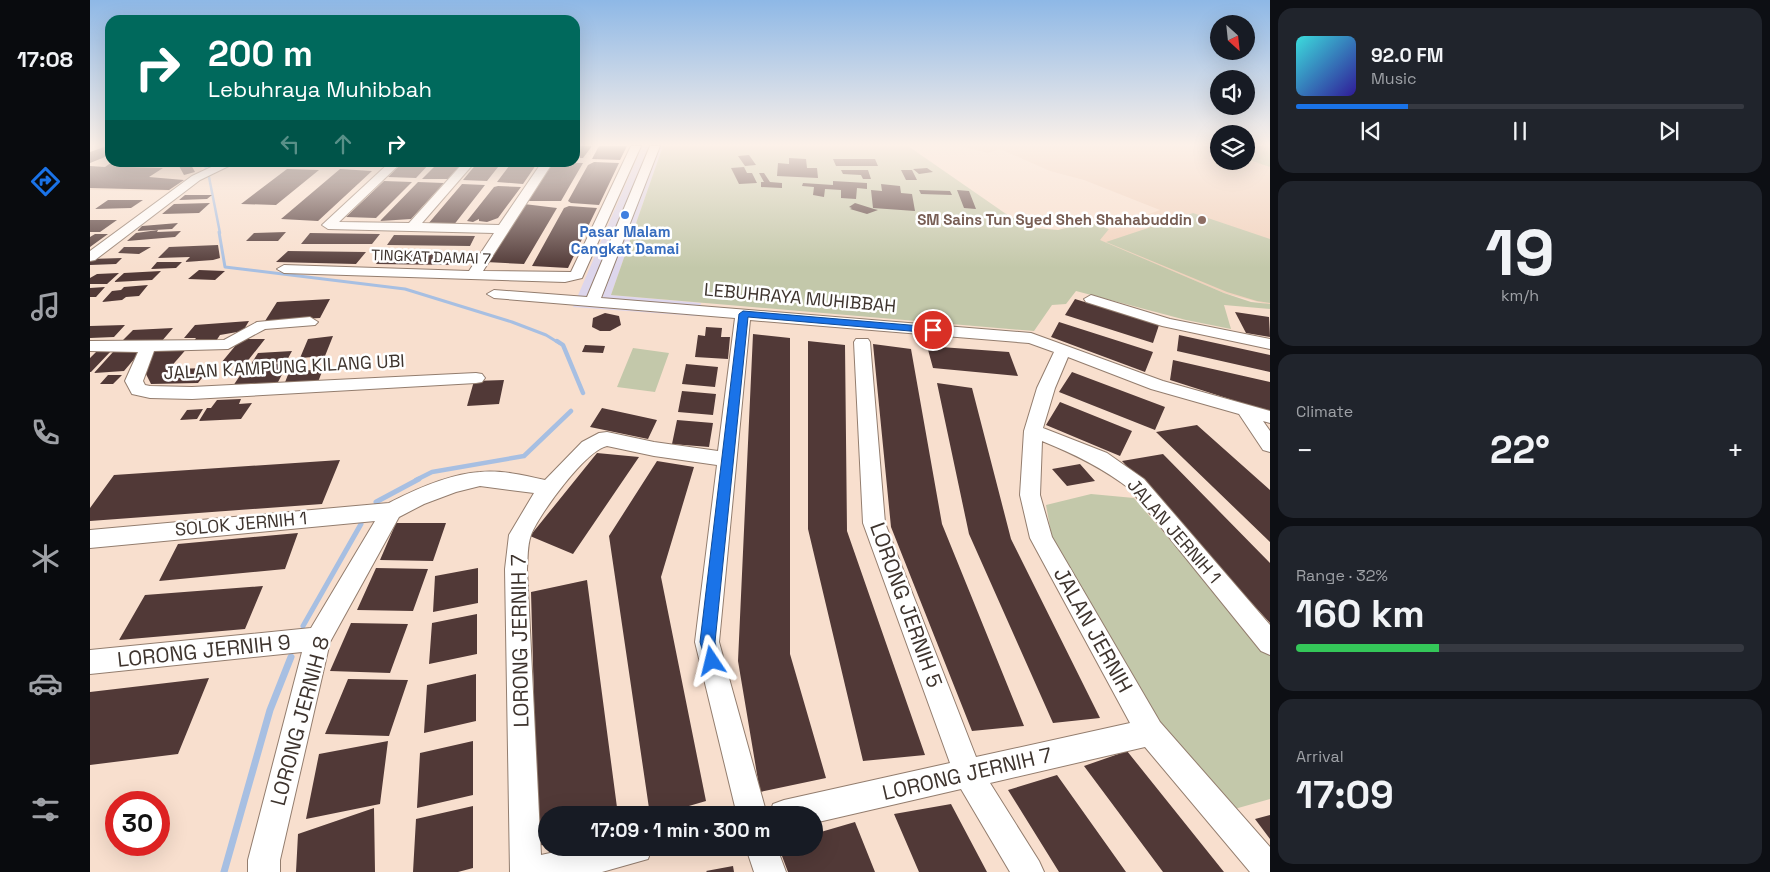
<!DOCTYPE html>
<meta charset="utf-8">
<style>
:root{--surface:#171b24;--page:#20242c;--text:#f1f3f6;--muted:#9ea1a6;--line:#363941;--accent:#1a73e8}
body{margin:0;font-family:"Space Grotesk",sans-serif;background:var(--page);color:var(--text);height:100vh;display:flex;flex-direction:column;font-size:19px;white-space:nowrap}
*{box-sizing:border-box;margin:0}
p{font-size:16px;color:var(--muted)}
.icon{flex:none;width:28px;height:28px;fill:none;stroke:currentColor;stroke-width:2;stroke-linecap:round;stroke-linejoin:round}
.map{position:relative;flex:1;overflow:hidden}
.details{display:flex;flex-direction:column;gap:8px;padding:8px;background:#0d0f14;width:500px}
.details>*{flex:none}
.hud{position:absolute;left:15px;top:15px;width:475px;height:152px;border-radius:15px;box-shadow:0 5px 20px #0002;background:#00695c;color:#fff;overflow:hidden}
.needle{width:32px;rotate:153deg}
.tools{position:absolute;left:1120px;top:15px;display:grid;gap:10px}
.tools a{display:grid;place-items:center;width:45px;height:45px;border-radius:50%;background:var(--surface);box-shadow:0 5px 20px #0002;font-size:25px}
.speed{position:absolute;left:15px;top:791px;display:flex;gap:10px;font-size:25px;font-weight:700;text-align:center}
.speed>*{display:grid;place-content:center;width:65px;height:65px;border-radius:50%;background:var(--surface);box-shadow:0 5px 20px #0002;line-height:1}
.speed .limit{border:8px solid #d22;background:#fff;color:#111}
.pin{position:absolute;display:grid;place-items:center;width:42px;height:42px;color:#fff;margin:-21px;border:2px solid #fff;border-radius:50%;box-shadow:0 1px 5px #0007}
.me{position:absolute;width:55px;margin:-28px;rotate:350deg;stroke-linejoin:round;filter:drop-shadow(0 0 4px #0008)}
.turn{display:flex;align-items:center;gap:18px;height:105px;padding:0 20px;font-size:22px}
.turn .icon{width:65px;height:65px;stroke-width:2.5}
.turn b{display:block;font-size:35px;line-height:42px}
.lanes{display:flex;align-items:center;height:48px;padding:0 20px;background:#0003;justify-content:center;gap:25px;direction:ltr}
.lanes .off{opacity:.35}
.big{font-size:38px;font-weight:800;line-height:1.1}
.details .widget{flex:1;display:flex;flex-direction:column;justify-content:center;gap:8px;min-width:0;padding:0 18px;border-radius:15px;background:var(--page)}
.details .dial{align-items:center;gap:0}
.dial b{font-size:65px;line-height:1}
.song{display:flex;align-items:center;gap:15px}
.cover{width:60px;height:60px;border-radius:8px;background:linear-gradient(135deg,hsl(180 70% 55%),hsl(250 70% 35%))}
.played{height:5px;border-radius:2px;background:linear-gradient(90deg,var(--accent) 25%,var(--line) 25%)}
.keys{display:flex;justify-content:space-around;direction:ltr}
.heat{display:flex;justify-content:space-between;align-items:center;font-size:28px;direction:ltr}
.charge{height:8px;border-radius:4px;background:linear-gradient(90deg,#34c759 32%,var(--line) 0)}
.trip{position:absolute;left:448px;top:806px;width:285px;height:50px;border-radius:25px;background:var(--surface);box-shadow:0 5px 20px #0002;font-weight:800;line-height:50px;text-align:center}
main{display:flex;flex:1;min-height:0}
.dock{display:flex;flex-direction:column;width:90px;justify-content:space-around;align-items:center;background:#090b0e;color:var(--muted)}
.dock .icon{width:35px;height:35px}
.dock .selected{color:var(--accent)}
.dock b{font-size:22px;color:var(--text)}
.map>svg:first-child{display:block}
.commercial{fill:#ddd6ec}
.built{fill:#f1d2bd}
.green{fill:#c3c8aa}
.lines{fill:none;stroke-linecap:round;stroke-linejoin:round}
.stream-far4{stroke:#a7bfe2;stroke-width:2.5}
.stream-far3{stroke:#a7bfe2;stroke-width:3}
.stream-far2{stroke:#a7bfe2;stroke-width:4.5}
.stream-far1{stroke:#a7bfe2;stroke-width:5}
.stream{stroke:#a7bfe2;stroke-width:7}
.building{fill:#513937}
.minor-casing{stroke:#937d6e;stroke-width:2}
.minor{fill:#fff;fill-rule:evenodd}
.route{fill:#1a73e8;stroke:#114b97}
.shop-dot{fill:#3f7fe0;stroke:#fff;stroke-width:2}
.education-dot{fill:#8d6e63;stroke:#fff;stroke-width:2}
.labels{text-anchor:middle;stroke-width:5;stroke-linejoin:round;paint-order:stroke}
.far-education-label{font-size:15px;font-weight:bold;fill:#785e54;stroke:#fff;text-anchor:end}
.far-shop-label{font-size:15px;font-weight:bold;fill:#366cbe;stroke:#fff}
.far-street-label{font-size:15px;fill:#3e342e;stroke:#fff}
.street-label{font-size:18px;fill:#3e342e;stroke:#fff}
.near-street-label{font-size:21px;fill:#3e342e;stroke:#fff}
</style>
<main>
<nav class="dock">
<b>17:08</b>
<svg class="icon selected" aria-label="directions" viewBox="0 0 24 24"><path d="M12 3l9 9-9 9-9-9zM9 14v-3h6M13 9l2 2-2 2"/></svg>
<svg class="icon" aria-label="music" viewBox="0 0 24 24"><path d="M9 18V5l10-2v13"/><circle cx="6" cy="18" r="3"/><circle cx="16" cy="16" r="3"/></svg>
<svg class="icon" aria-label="phone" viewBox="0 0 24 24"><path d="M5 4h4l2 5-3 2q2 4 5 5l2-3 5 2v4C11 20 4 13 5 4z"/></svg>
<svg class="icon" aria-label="climate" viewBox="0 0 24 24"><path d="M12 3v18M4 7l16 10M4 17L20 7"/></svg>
<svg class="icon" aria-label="car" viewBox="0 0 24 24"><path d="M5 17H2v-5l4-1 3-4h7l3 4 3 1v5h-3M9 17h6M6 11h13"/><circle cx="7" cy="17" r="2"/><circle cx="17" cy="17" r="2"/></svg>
<svg class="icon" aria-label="filters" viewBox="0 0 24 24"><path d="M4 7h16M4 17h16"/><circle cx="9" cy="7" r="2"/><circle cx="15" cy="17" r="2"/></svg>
</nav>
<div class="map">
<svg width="1180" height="872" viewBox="0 0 1180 872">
<rect width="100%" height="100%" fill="#f8dfce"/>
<path class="commercial" d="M552,146H573L521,295L611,303L607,316L483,307Z"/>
<path class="built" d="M11,146H20V162L111,163L112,171L105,173L80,191L0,190V151Z
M870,146H1129V161H1156V146H1180V305L1134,293L1009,240L1019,229L1070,210L994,180L960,171L910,149L898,153Z"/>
<path class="green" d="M573,146H818L919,216L945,228L968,230L998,222L1019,229L1010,240L1134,293L1161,302L1180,304V309L1134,305L1141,329L1096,320L986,291L976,304L962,305L944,331L521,295Z
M1156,146H1180V167L1156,159Z
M1103,213L1180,239V303L1167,301L1137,292L1016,242Z
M543,348L579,353L565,392L527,387Z
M1001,494L1044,498L1180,656V799L1141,810L1074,736L963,544L956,505Z"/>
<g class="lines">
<path class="stream-far4" d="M113,162L118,172L130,233"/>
<path class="stream-far3" d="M129,232L135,267L315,289L422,322L456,335L469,343"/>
<path class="stream-far2" d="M467,341L473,345L493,393
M326,480L342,472L434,456L481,411"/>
<path class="stream-far1" d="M286,502L329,479
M213,626L271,524"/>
<path class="stream" d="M134,872L180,710L201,657"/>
</g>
<path class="building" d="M17,146H20V155L0,163V152Z
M485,146H502L493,158H485Z
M509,146H537L530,160L502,159Z
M659,155L666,165L655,166L648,156Z
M699,158L716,159L717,168H727L728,178L687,176L688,163L699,164Z
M743,159H785L788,166H746Z
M22,162H47L38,167L73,168L59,177L94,180L79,190L0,188V166L15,167Z
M313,162H341L326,178L298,177Z
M349,162H374L358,179H332Z
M388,162H412L397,181L373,180Z
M422,162H448L433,184L407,182Z
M462,162L493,163L471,201H436Z
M504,162L529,163L509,205L481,203L478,201L498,165Z
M100,163L105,172L94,175L89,166Z
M654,167L657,173H662L667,183L649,184L641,168Z
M837,168L843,172L829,174L823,169Z
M197,169L229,170L186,205L151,204Z
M250,169L282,171L228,221L191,219Z
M751,170H778L781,179H773L771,175L753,174Z
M811,170H822L827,180H816Z
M669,173H674L680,182L692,183V188L671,187V182H674Z
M294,181L322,182L286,218L256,217Z
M743,181L777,183V189L767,188L766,199L751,198V190L735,189L734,197L723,195L724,187L712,186L713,183L743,185Z
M328,182L354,183L321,219L290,221Z
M372,184L395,185L363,226L338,224Z
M791,184L810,186L811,193L822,194L825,211L783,208L781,190L792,191Z
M408,186L431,187L408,218L397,222L389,221V219L383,222L377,221L404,187Z
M829,190L860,191L862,195L831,194Z
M867,190L879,191L886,209L874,208Z
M95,195H122L117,199L89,200Z
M18,200H53L41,208L5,209Z
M120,203L109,213L72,214L84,204Z
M765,203L784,209L788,210L777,214L760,209L762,208L759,207Z
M434,204L467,208L434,264L396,262Z
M479,206L507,208L478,268L442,266L474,208Z
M0,220H27L10,232H0Z
M88,223L82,229L47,231L52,226Z
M68,230L67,232L91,231L85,237L37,241L46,233Z
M196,232L188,241H156L164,233Z
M220,233L290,234L282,244H211Z
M5,234H18L0,247V237Z
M304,235L385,236L380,246L297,245Z
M128,245L130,258L123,260L95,262L100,257L68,258L79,247Z
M34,247H61L49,254L28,253Z
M198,251L276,252L266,264L186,262Z
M294,253L372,254L366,265L286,264Z
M32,258L26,264L0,265V259Z
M67,262H92L86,268L61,269Z
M109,270L135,271L125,280L98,279Z
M71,271L62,280L24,282L34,273Z
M29,273L17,284H0V278L7,274Z
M58,285L49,296L36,297L32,300L12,302L22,291L31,290L34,287Z
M15,287L6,297H0V288Z
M240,299L230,318L175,321L187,302Z
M985,299L1069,325L1063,343L975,315Z
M1145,312L1179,317L1180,337L1156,333Z
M515,313L529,316L531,325L520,331H510L502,327L503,318Z
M159,321L153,331L130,335L126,341L103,342L106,338H94L105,325Z
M969,322L1063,352L1055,372L961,337Z
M35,325L24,337L0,338V326Z
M616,327L632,328L631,337H640L638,359L605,357L608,335L615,336Z
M83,328L71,342L29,344L43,330Z
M663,334L700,338V654L736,778L670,792L648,661Z
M1089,335L1180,355V372L1087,351Z
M243,336L235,356L210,358L218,339Z
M151,339H175L156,363H131Z
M718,341L755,345L757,531L835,755L773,761L718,529Z
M783,344L821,349L852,524L934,726L882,731L801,527Z
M495,345L515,346L513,353L492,352Z
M99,346L79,369L120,368L108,383L61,384L52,366L67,348Z
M837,346L919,352L928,376L843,368Z
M22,350L1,372H0V358L7,351Z
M51,351L34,371L4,373L23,352Z
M202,351L196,362L161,364L168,353Z
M1083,360L1180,382V412L1080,380Z
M198,363L187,384L143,386L157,365Z
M596,364L628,367L625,387L592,384Z
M233,369L228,382L194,385L199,372Z
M982,372L1075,407L1065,430L969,392Z
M18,375H32L23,384H10Z
M414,380L409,404L377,406L384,381Z
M847,383L882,388L921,539L1010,718L963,723L879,534Z
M592,391L626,394L623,415L588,412Z
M151,399L149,404L162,403L151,419L109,421L117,408H121L127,400Z
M970,402L1042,431L1030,456L956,425Z
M512,408L567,420L558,439L500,427Z
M113,409L107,419L90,420L97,410Z
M587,420L623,423L619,447L582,444Z
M1107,425L1180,490V542L1066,432Z
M507,453L549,457L483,554L440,536Z
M1073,454L1180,563V623L1032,461Z
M250,460L232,504L0,521V508L24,475Z
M567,461L604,467L571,577L616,801L568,815H560L519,536Z
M990,464L1005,481L977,486L962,469Z
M306,523H356L343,561L290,560Z
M208,533L195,569L69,581L88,544Z
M286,568L338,569L323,611L267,610Z
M388,568V603L343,612L345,576Z
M497,580L528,815H456V844L448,846L441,592Z
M173,586L155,629L29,640L55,595Z
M387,614V654L339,664L342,623Z
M261,623L318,624L300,673L240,671Z
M386,674V721L334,733L337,685Z
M119,678L88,754L0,765V692Z
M258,679L318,680L299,736L235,734Z
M298,741L290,804L216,819L229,754Z
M383,741V795L327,808L330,753Z
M1037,751L1134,872H1073L994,766Z
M967,775L1036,872H969L918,790Z
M861,804L897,872H829L804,814Z
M383,806V868L368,872H323L326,819Z
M284,808L285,872H206L208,834Z
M1180,815V839L1165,819Z
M765,822L785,872H698L689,848H724V834Z
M643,866L644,872H617L616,871Z"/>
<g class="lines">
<defs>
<path id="minor" d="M541,146H551L492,278L475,282L194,273L187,269L194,265L379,271L404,233L238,229L232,225L300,162H312L249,222L319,223L374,162H385L332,223L409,225L452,162H463L393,271L481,272Z
M560,146H570L511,298L941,333L1073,381L1180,411V423L1173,421L1180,431V452L1173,450L1149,414L1061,389L978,357L965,388L953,428L1017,453L1054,479L1180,625V655L1171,651L1040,489C1013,468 984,454 952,441L950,495L962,537L1070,722L1180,847V872H1160L1055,747L900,783L949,861L954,872H920L871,789L724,823V815H679L683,804L694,800L860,763L773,523L764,342L766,339H778L780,342L795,523L886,757L1040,723L940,538L930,495L934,431L947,388L964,352L939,343L660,320L629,642L677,815H647L605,642L627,465L564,456L517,446C496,450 449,514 441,535C437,546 438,558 437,569L451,855L483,848H562L558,859L512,872H420L415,569L419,535L444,493L390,486L366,492L334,504L309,517L240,642L190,860V872H158V860L212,652L0,674V650L221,628L285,521L0,548V530L299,503C326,489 359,474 390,472C411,470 434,475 455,480L492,442L509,433L517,432L564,442L628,451L645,318L404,298L397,294L404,290L497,297Z
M132,162H147L110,180L5,260L0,261V251L102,176Z
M1001,295L1080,319L1180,339V349L1072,326L996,302L994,299Z
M220,317L228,322L225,325L175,329L138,349L64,351L53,381L55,385L60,386L102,387L386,373L392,374L395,378L392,382L386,383L102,399L60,398L42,394L35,381L48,352L0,351V341L134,340L167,322Z
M656,848H687L696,872H664Z"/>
</defs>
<use href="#minor" class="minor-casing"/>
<use href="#minor" class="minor"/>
</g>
<linearGradient id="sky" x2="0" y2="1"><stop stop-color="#8eb8e6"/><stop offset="0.54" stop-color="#fcf1e9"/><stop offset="1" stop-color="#fcf1e9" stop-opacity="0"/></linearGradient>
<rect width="1180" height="268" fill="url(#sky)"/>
<path class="route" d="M653,311L843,327L848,330L843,333L658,317L625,642L630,661L628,666L622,668L617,666L610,642L649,314Z"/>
<circle class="shop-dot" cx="535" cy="215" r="5"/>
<circle class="education-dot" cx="1112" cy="220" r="5"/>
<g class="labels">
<g class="far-education-label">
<text x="1102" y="225">SM Sains Tun Syed Sheh Shahabuddin</text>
</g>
<g class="far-shop-label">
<text x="535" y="237">Pasar Malam<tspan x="535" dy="17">Cangkat Damai</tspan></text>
</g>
<g class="far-street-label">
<text transform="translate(341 257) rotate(2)" y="5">TINGKAT DAMAI 7</text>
</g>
<g class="street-label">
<text transform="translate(710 298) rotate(5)" y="6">LEBUHRAYA MUHIBBAH</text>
<text transform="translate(194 367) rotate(-3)" y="6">JALAN KAMPUNG KILANG UBI</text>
<text transform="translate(151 524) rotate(-5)" y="6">SOLOK JERNIH 1</text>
<text transform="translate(1084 531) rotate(49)" y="6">JALAN JERNIH 1</text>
</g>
<g class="near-street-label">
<text transform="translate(816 605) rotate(70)" y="7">LORONG JERNIH 5</text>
<text transform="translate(1003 630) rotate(61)" y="7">JALAN JERNIH</text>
<text transform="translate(430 641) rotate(-91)" y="7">LORONG JERNIH 7</text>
<text transform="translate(114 651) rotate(-6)" y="7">LORONG JERNIH 9</text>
<text transform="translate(210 721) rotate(-75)" y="7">LORONG JERNIH 8</text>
<text transform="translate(877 774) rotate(-13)" y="7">LORONG JERNIH 7</text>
</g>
</g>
</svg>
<div class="tools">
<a><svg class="needle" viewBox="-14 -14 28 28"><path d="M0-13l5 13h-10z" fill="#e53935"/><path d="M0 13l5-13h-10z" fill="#9ea1a6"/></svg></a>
<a><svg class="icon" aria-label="sound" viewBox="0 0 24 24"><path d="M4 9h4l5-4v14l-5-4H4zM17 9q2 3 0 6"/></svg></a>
<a><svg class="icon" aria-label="layers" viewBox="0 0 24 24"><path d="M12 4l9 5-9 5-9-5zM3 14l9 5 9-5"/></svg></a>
</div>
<div class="speed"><div class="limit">30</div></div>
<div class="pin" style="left:843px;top:330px;background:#d93025"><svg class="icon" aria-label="arrive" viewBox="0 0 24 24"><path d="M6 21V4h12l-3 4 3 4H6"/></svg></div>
<svg class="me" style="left:622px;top:661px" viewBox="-20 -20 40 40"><path d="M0-17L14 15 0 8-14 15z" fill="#1a73e8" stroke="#fff" stroke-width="4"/></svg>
<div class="trip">17:09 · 1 min · 300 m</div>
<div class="hud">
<div class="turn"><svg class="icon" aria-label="right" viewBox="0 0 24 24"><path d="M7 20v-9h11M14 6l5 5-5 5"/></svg><div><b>200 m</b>Lebuhraya Muhibbah</div></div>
<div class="lanes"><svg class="icon off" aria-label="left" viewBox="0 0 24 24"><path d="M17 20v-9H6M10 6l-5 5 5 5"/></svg><svg class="icon off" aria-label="ahead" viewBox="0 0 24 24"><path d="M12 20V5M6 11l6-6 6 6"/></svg><svg class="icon" aria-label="right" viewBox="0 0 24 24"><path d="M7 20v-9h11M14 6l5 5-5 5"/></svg></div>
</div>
</div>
<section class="details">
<div class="widget">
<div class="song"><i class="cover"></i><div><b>92.0 FM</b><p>Music</p></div></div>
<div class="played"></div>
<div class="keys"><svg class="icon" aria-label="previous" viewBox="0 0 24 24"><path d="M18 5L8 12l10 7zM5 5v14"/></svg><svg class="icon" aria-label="pause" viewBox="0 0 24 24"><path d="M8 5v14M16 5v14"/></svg><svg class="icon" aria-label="next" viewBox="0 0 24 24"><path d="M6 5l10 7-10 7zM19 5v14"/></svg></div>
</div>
<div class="widget dial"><b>19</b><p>km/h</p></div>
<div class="widget"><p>Climate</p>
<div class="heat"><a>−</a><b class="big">22°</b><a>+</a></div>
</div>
<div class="widget"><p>Range · 32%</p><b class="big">160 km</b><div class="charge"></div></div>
<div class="widget"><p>Arrival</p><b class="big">17:09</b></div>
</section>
</main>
